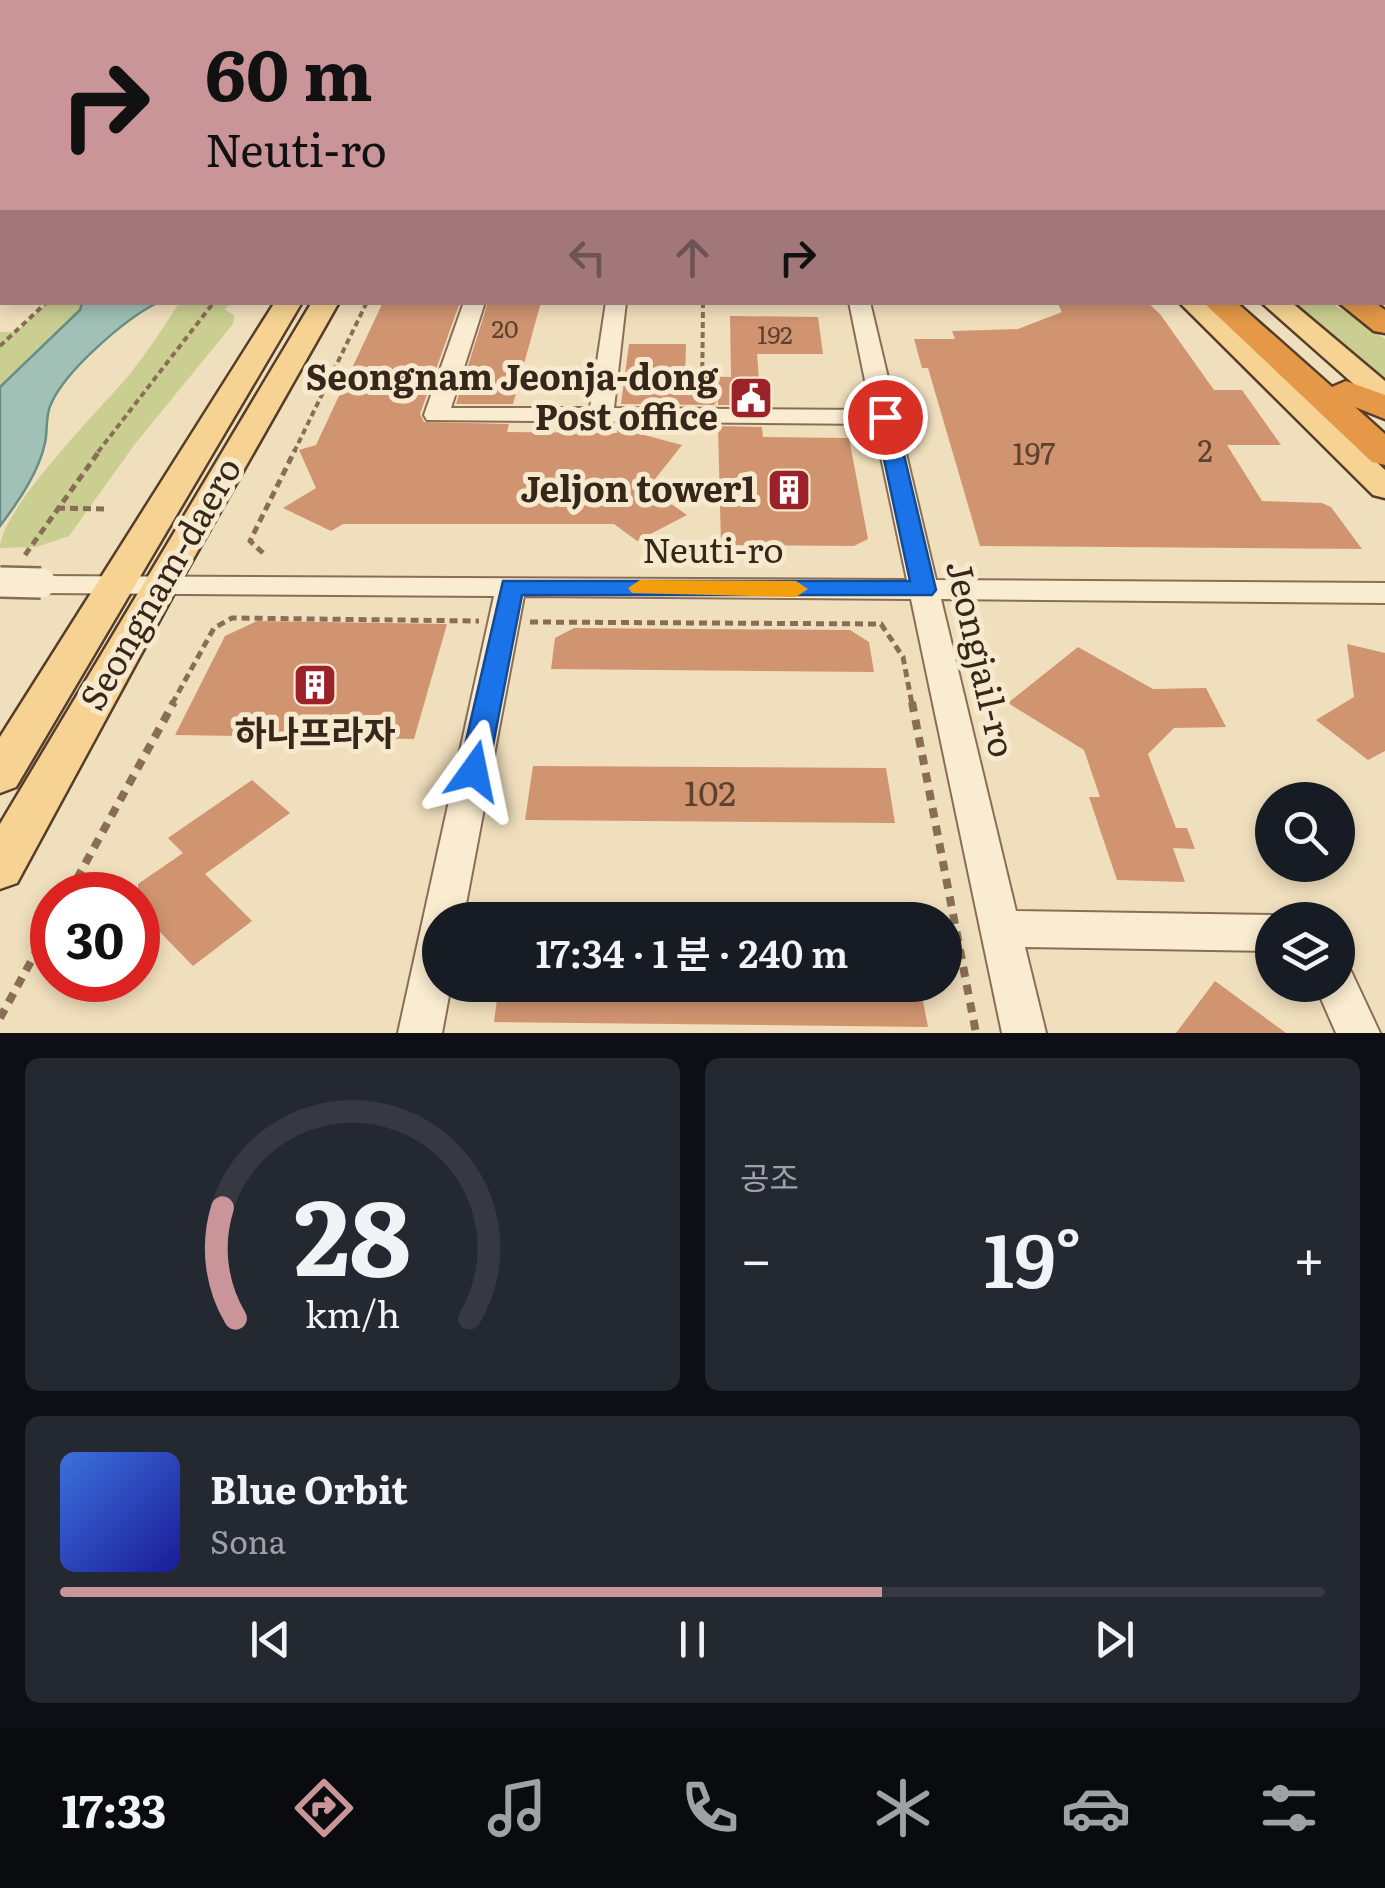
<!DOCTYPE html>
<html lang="ko">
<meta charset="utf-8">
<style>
:root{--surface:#171b24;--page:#242831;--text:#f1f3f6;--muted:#9ea1a6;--line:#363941;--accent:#ca9599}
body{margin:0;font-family:Literata,"Noto Sans KR",serif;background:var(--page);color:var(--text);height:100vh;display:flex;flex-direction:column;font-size:38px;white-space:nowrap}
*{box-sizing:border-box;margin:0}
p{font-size:32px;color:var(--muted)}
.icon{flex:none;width:55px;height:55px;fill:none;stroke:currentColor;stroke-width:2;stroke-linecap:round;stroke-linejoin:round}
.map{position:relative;height:1033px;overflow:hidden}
.drawer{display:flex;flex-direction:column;gap:25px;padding:25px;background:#0d0f14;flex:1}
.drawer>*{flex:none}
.guide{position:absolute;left:0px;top:0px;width:1385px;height:305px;box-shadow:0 5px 15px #0003;background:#ca9599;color:#111;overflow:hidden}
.buttons{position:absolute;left:1255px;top:782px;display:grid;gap:20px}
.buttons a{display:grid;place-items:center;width:100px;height:100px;border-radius:50%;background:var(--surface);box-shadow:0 5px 15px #0003;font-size:50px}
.speed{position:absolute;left:30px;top:872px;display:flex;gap:20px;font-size:50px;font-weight:700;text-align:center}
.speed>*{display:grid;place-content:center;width:130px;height:130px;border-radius:50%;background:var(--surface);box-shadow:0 5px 15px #0003;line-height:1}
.speed .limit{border:15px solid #d22;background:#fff;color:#111}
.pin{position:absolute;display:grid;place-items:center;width:85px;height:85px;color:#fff;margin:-42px;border:5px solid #fff;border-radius:50%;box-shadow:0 2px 10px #0007}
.me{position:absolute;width:110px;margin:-55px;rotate:12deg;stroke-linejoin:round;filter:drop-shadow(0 0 8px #0008)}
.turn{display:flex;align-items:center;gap:35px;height:210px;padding:0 40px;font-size:45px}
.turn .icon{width:130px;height:130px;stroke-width:2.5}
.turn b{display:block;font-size:70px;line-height:85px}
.lanes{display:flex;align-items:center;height:95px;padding:0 40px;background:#0003;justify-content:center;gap:50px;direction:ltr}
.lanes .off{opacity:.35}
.big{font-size:75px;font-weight:600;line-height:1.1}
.drawer .tile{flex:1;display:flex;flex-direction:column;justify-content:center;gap:15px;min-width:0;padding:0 35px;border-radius:15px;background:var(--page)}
.drawer .dial{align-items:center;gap:0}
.dial svg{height:260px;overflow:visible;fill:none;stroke:var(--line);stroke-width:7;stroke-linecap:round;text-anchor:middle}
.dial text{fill:var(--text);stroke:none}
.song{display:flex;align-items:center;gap:30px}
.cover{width:120px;height:120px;border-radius:15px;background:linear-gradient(135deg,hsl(220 70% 55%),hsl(240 70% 35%))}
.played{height:10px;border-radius:5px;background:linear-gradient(90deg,var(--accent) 65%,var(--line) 65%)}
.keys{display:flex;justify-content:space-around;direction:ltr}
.heat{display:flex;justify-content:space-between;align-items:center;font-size:55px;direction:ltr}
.drawer .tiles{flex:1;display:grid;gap:25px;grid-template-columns:1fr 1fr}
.tile:last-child{grid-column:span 2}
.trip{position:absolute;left:422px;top:902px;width:540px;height:100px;border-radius:50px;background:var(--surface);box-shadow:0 5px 15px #0003;font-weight:600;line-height:100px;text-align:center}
.menu{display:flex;height:160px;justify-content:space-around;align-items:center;background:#090b0e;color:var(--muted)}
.menu .icon{width:70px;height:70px}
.menu .active{color:var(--accent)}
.menu b{font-size:45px;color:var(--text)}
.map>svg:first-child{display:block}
.green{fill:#cace91}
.water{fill:#a1c1b6;stroke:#688f84;stroke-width:2.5}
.building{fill:#d09471}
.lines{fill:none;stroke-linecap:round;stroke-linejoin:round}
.minor-casing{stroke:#896e55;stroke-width:4}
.major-casing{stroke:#563d2a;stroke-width:5}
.highway-casing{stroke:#563d2a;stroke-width:5}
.path-far2{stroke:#896e55;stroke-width:4;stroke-dasharray:6 4;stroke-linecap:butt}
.path-far1{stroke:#896e55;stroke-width:5;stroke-dasharray:8 5;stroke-linecap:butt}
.path{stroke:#896e55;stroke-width:8;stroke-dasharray:10 8;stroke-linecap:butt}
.minor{fill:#faecd0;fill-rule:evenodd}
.major{fill:#f6d392;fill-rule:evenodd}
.highway{fill:#e59948;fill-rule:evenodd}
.minor-bridge-far1-casing{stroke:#896e55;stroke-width:15;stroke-linecap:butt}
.minor-bridge-casing{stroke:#896e55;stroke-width:34;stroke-linecap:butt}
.minor-bridge-far1{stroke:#faecd0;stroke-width:12}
.minor-bridge{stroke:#faecd0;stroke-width:29}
.route{fill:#1a73e8;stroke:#114b97;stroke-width:2.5}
.slow{fill:#f59e0b}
.labels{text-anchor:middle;stroke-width:10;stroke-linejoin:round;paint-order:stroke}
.far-number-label{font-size:25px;fill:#5d4230}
.number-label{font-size:30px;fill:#5d4230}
.poi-label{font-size:35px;font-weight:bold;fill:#37271b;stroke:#f7e9cd;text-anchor:end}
.street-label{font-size:35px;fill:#37271b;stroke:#f7e9cd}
.near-number-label{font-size:35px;fill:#5d4230}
</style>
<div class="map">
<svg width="1385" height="1033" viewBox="0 0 1385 1033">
<rect width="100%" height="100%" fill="#f0dfbd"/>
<path class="green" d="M47,303H82L80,310L0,387V332H16Z
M179,303H230L225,310L234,315L233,324L135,444L69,536L36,547L0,548C0,510 102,407 130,374C148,351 164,327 179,303Z
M1288,303H1332L1385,339V380Z"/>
<path class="water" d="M82,303H157C125,319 65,371 51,404C45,416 48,430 45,443C39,472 18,502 0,526V387L80,310Z"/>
<path class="building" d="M383,302H460L420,414L424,422L509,424L507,432L617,433L618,428L682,445L648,488L687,515L637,541L614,524H343L331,531L283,508L316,488L299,450L316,445Z
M488,302H541L513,404H456Z
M1057,302H1147L1160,314L1214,390H1242L1281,445H1227L1262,501L1322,503L1331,507L1362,549L980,546L928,368H922L914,339H955L952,331L1018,329L1062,312Z
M730,316L818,317L823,354H757L761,405H718V400L714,405L621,404L629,344H686L685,376L731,377Z
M718,426L762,427L763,437L849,438L868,539L854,546L721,545Z
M257,621L447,624L414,739L175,735L225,636Z
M574,628L850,630L869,642L874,672L551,669L555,638Z
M1347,644L1385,653V751L1368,760L1316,720L1354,697Z
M1078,647L1153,689L1206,688L1226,727L1174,728L1148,754L1176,828H1187L1195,849L1173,848L1185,882L1117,880L1089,797H1100L1084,750L1008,703Z
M533,766L886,768L895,823L525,820Z
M252,780L290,813L205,874L252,921L193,966L157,929L138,943V884L183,853L168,838Z
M1215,981L1286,1033H1176Z
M499,985H920L928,1027L494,1022Z"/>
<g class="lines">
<defs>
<path id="minor" d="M0,0H284L286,2L0,4Z
M787,0H799L800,2H789Z
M1382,18H1385V26H1382Z
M0,56H2V64H0Z
M0,77H2V85H0Z
M0,157H2V167H0Z
M464,302H485L451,408H590L606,302H626L614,408L871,410L849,302H870L936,580L1385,583V603L941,599L1016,911L1272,915L1286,920H1272V951L1025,947L1046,1033H1002L911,599L524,596L463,920H440V985H451L442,1033H398L494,596L41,593L31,590L26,583L31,576L907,580L874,424L427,420L424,415Z
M1338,966L1351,971L1380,1033H1336L1315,985H1338Z"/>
<path id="major" d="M959,0H973V2H959Z
M1002,0H1016V2H1002Z
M2,191V206L0,207V192Z
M275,302H302L16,787L0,793V737Z
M312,302H339L179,584L17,883L0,889V824Z
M1179,302H1208L1385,470V498L1373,495Z
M1261,302H1291L1385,381V405L1374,402Z"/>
<path id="highway" d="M1064,0H1080V2H1064Z
M1106,0H1122L1123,2H1107Z
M1170,0H1188L1189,2H1172Z
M1209,0H1229L1230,2H1211Z
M1382,75L1385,76V89L1382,88Z
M1384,110H1385V124L1382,123Z
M1382,144L1385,145V160L1382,159Z
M1382,185H1385V202L1382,201Z
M1382,252H1385V271L1382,270Z
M1203,302H1236L1332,387L1346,381L1385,395V419L1355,407L1385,434V465L1372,462Z
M1338,302H1374L1385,310V333L1374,331Z"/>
</defs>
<use href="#minor" class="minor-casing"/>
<use href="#major" class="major-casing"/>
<use href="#highway" class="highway-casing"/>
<path class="path-far2" d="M0,346L47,302
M702,398L703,302
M98,452L214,302
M294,452L367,302"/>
<path class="path-far1" d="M57,508L109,509
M263,553L250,541L295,450
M25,555L100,450
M530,622L881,624L903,657L912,704
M172,704L214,628L232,618L479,621"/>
<path class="path" d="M912,702L976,1033
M68,895L174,702
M0,1018L52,923"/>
<use href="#minor" class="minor"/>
<use href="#major" class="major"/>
<use href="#highway" class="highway"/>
<defs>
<path id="minor-bridge-far1" d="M280,2H350"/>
<path id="minor-bridge" d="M0,582L41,583"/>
</defs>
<use href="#minor-bridge-far1" class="minor-bridge-far1-casing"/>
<use href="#minor-bridge" class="minor-bridge-casing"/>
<use href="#minor-bridge-far1" class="minor-bridge-far1"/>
<use href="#minor-bridge" class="minor-bridge"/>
</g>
<path class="route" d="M885,411L895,417L936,590L932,595H522L488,771L484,779L474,782L463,779L459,771L503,581H910L875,417Z"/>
<path class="slow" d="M640,580L796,581L808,589L796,597L632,593L628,588Z"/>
<defs>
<symbol id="civic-square" viewBox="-11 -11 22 22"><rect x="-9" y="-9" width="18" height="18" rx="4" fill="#9b2228" stroke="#f7e9cd"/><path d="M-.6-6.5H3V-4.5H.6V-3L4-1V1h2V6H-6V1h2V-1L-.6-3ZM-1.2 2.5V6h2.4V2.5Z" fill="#fff"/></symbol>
<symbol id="building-square" viewBox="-11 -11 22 22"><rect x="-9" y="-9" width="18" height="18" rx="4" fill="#9b2228" stroke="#f7e9cd"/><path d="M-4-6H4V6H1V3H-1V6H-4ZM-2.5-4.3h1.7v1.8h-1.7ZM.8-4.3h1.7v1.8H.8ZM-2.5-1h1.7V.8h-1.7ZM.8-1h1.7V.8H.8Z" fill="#fff"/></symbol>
</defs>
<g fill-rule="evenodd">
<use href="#civic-square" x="726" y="373" width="50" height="50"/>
<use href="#building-square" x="764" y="465" width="50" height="50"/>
<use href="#building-square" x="290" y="660" width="50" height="50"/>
</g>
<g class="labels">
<g class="far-number-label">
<text x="505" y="338">20</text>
<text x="775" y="344">192</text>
</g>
<g class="number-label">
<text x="1205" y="462">2</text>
<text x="1034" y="465">197</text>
</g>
<g class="poi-label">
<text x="718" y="390">Seongnam Jeonja-dong<tspan x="718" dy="40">Post office</tspan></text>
<text x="756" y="502">Jeljon tower1</text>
<text x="315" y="746" text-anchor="middle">하나프라자</text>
</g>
<g class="street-label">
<text x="713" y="563">Neuti-ro</text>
<text transform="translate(161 584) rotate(-60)" y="12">Seongnam-daero</text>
<text transform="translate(980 659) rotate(77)" y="12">Jeongjail-ro</text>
</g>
<g class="near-number-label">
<text x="710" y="806">102</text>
</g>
</g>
</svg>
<div class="buttons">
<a><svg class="icon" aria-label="search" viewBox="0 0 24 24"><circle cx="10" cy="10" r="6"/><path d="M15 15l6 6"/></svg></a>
<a><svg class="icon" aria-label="layers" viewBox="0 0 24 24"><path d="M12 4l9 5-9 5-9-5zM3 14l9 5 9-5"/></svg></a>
</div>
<div class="speed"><div class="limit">30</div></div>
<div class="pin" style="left:885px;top:417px;background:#d93025"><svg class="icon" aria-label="arrive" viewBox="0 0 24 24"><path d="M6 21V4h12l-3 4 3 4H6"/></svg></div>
<svg class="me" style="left:474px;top:771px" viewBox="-20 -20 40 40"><path d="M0-17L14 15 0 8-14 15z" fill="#1a73e8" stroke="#fff" stroke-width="4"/></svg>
<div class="trip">17:34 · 1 분 · 240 m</div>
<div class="guide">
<div class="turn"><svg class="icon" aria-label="right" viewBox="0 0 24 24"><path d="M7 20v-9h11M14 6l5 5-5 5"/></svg><div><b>60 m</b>Neuti-ro</div></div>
<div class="lanes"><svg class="icon off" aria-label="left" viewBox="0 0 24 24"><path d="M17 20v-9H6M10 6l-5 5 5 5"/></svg><svg class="icon off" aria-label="ahead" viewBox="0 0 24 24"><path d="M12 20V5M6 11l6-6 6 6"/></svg><svg class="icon" aria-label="right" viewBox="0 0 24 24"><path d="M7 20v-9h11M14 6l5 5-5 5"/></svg></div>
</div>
</div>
<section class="drawer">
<div class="tiles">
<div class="tile dial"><svg viewBox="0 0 100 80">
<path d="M14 69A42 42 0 1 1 86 69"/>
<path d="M14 69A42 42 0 0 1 10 35" stroke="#ca9599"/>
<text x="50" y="56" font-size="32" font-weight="700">28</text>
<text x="50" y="72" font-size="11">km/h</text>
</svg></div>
<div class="tile"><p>공조</p>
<div class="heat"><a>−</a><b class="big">19°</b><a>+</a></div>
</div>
<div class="tile">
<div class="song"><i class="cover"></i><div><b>Blue Orbit</b><p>Sona</p></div></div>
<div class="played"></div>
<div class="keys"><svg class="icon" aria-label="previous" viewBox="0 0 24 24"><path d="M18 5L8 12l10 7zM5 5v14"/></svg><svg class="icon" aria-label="pause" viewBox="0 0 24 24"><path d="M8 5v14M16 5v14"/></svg><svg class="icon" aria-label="next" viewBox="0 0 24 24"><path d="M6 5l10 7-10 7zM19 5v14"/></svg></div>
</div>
</div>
</section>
<nav class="menu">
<b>17:33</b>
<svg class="icon active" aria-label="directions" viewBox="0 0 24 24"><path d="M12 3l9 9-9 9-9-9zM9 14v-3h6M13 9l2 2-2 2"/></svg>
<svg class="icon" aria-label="music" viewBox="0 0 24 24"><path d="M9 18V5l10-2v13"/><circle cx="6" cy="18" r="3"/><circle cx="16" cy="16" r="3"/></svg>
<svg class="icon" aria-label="phone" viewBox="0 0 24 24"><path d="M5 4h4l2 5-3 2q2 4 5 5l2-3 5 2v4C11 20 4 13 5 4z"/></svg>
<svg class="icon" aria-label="climate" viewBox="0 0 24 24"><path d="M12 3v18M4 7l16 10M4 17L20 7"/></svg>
<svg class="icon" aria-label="car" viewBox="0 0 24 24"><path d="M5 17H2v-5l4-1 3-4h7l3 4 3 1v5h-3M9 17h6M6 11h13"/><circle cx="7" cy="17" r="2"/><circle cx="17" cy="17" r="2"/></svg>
<svg class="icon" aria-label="filters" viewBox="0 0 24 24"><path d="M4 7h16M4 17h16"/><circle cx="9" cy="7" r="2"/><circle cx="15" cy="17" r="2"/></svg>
</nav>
